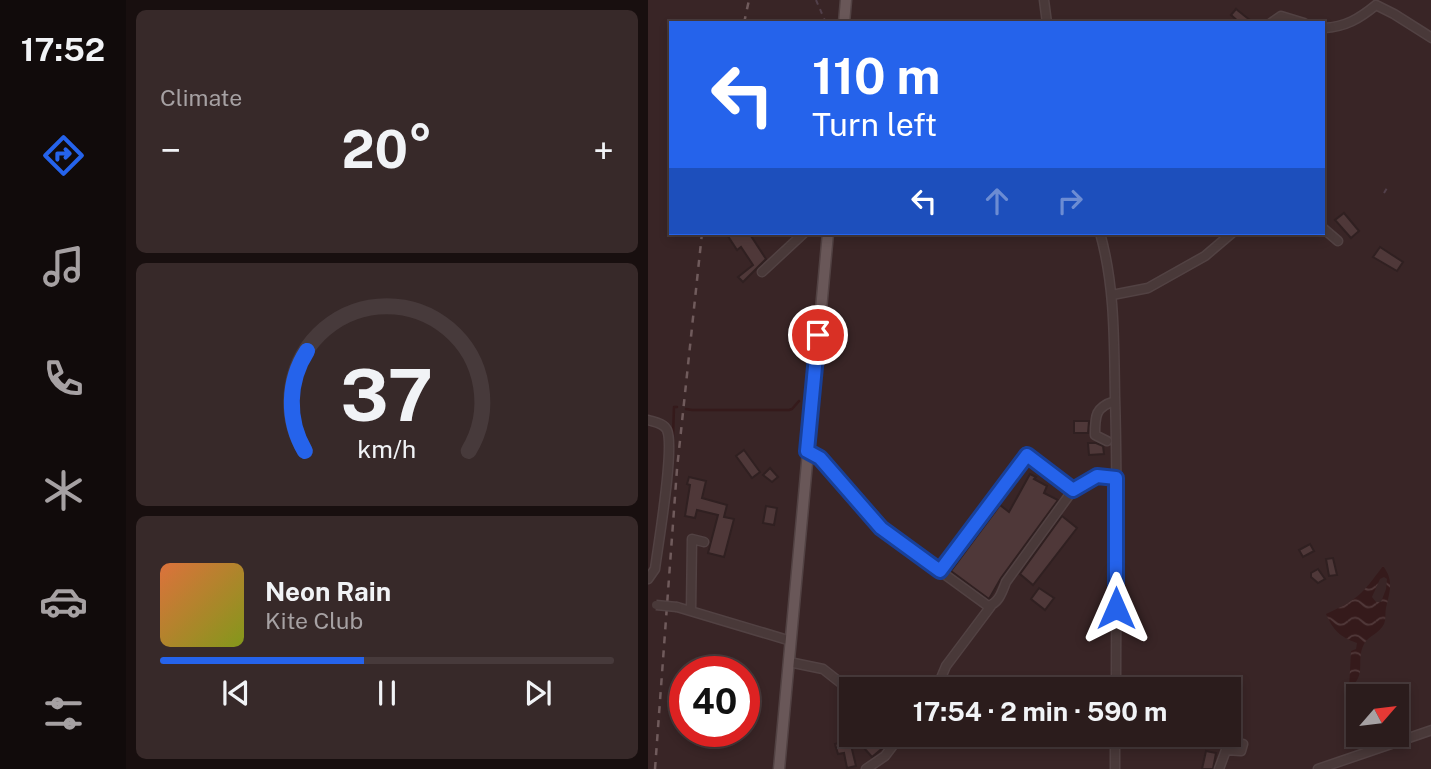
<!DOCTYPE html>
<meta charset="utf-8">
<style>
:root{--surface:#2b1c1c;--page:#372929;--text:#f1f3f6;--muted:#a6a1a3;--line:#473a3b;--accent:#2563eb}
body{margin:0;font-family:"Public Sans",sans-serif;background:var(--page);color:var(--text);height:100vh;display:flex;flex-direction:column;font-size:26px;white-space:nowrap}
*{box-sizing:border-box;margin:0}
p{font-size:23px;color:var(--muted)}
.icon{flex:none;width:38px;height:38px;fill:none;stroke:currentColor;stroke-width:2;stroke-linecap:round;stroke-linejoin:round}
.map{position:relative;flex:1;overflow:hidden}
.details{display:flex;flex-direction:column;gap:10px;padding:10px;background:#180f0f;width:522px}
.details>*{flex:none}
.hud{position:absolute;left:21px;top:21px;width:656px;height:214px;border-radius:0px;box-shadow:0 4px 10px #0003,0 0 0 2px var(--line);background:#2563eb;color:#fff;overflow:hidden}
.needle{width:46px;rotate:62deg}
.controls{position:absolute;left:698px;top:684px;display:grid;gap:14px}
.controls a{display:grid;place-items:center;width:63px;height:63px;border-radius:0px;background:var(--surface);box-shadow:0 4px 10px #0003,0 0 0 2px var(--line);font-size:35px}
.speed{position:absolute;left:21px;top:656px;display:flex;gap:14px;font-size:35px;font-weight:700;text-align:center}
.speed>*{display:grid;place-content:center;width:91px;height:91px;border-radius:50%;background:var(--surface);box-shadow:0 4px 10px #0003,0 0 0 2px var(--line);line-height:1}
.speed .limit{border:10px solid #d22;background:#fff;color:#111}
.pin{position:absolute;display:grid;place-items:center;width:60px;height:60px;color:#fff;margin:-30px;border:4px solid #fff;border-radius:50%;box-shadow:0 2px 7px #0007}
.me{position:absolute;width:77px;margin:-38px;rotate:0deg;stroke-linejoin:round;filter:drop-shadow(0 0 5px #0008)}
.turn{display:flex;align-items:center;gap:24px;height:147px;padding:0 28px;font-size:32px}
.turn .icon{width:91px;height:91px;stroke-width:2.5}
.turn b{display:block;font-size:49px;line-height:60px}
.lanes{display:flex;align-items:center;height:66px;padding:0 28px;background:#0003;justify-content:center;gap:35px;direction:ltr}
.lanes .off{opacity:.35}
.big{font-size:52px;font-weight:700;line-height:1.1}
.details .tile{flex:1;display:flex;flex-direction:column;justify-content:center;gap:10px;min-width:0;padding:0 24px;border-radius:10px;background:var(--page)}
.details .dial{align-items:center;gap:0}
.dial svg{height:182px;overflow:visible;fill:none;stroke:var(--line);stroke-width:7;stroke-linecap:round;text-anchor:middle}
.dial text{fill:var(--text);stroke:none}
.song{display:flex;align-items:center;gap:21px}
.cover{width:84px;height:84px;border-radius:10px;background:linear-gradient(135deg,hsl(20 70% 55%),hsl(70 70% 35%))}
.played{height:7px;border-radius:4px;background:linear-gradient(90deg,var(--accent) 45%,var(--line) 45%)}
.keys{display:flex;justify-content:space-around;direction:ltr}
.heat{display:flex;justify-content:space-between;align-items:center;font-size:38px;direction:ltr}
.trip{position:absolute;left:191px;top:677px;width:402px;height:70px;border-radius:0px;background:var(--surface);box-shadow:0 4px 10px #0003,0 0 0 2px var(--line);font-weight:700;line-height:70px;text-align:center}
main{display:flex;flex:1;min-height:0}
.tab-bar{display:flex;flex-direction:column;width:126px;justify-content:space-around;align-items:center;background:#110b0b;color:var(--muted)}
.tab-bar .icon{width:49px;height:49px}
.tab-bar .active{color:var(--accent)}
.tab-bar b{font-size:32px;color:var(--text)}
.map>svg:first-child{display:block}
.water{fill:url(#water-waves);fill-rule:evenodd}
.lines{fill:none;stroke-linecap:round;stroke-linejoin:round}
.stream{stroke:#351a1b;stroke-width:2.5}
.building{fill:#4f3839;stroke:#302021;stroke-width:2}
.minor-casing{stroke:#524243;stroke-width:11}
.major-casing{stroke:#524243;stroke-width:13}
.path{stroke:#52404a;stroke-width:2;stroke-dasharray:5 5;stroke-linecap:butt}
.minor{stroke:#493939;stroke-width:8}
.major{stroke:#695758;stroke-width:10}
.rail{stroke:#705b5c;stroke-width:2.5;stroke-dasharray:7 7;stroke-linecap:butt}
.minor-bridge-casing{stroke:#524243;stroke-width:11;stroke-linecap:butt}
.minor-bridge{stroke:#493939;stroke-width:8}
.route-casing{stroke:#184099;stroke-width:18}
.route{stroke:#2563eb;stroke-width:12}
</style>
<main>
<nav class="tab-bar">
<b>17:52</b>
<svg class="icon active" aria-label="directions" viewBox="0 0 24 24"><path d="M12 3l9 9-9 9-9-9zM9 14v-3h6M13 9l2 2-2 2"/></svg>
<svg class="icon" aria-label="music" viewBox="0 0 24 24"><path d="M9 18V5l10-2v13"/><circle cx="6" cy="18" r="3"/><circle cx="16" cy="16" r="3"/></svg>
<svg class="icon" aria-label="phone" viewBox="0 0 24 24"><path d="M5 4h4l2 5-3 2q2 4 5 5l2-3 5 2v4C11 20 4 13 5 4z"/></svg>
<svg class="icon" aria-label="climate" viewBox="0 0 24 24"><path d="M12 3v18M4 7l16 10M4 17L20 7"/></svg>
<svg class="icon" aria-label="car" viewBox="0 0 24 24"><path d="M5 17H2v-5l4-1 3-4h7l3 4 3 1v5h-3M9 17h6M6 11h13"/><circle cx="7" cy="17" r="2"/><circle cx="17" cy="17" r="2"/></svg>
<svg class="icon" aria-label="filters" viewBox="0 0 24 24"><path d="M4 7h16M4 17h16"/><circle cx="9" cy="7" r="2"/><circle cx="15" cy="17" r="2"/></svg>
</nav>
<section class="details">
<div class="tile"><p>Climate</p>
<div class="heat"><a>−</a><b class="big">20°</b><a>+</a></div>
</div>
<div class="tile dial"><svg viewBox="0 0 100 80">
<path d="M14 69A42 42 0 1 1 86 69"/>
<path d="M14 69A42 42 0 0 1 15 25" stroke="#2563eb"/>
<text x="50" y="56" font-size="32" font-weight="700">37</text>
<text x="50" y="72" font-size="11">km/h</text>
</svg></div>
<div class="tile">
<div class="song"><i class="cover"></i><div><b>Neon Rain</b><p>Kite Club</p></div></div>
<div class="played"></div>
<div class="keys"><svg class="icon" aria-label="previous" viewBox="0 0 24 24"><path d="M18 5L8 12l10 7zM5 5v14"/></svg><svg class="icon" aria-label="pause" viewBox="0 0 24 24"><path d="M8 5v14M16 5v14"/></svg><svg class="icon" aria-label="next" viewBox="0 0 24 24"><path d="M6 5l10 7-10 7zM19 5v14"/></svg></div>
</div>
</section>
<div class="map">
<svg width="784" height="769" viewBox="0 0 784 769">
<defs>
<pattern id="water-waves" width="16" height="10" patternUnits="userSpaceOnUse" patternTransform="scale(1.75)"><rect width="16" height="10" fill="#351a1b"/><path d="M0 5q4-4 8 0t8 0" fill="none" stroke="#51393a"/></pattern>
</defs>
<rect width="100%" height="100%" fill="#392526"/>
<path class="water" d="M735,566C746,580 742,591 738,608C737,613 738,620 736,624C732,633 720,636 716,644C707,662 720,674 701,689L703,651L708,649L709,643C692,637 685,630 678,614C711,599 713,595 735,566ZM736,577L739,579L738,589L733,602H728L724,597L732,579Z"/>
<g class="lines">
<path class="stream" d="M38,409L44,410H141L144,409L151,401
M25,436L26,407H29"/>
</g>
<path class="building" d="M588,9L598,17L606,23H592L583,15Z
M696,213L711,231L703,238L687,220Z
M78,233H101L118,259L95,282L90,277L105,265L93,247L89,250Z
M732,247L755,262L749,271L725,257Z
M426,421H441L440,433H426Z
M440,443H448L455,446L456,454L441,455Z
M96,450L112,472L104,478L88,456Z
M122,468L130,477L124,482L115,475Z
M382,474L388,477L386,479L399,486L396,493L410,500L353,578L341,599L303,571L352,505L361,512Z
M41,477L58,481L54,498L79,505L76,517L86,519L76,557L60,553L70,515L49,510L47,518L37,516L42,485L39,484Z
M118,506L129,508L126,525L115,523Z
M414,516L429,528L385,585L372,574Z
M662,544L666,551L655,557L651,550Z
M685,558L689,575L681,576L678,559Z
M670,569L677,579L670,583L663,577V573Z
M391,588L406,598L397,610L383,599Z
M211,735H226L237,746L224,757L208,739L214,738Z
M202,741L208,766L199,768L196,753L190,754L187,744Z
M558,751L568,753L565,769H554Z"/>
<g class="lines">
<defs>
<path id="minor" d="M396,0L399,23
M623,23L633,16L656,23
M676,28C697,27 711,19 728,5L746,14L784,38
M676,229L690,241
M452,233C467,286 466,341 467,397C470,494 468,592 468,690
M114,272L156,233
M464,295L500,288L557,256L584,233
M0,420C6,422 16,423 19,430C27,448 10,545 7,569L0,579
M459,441L447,435C447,416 447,407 467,401
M159,451L172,458L233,528L340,606C351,603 354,592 358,582L425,490L449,476L468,478
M292,571L379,455L425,490
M29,607L143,641
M43,611L44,539L56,542
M141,662L175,669L203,691
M228,690L229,689
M288,690L298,666L343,606
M218,769L237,756L253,735
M467,769V735
M571,769L578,750L593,751L595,744
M670,769L784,730"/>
<path id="major" d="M196,23L198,0
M131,769L180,233"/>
</defs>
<use href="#minor" class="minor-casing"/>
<use href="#major" class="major-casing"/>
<path class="path" d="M168,0L178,23
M736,193L739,188"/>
<use href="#minor" class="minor"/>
<use href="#major" class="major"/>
<path class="rail" d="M96,23L101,0
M7,769L29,469L54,233"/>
<defs>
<path id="minor-bridge" d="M8,605L29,607"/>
</defs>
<use href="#minor-bridge" class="minor-bridge-casing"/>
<use href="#minor-bridge" class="minor-bridge"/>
</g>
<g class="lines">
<defs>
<path id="route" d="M170,335L159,451L172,458L233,528L292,571L379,455L425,490L449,476L468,478V608"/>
</defs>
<use href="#route" class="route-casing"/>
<use href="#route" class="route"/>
</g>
</svg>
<div class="controls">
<a><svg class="needle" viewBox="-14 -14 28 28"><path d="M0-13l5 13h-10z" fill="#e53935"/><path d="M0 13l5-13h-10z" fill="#a6a1a3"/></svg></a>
</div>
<div class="speed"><div class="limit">40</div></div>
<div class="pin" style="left:170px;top:335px;background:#d93025"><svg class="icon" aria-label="arrive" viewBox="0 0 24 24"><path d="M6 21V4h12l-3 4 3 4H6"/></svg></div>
<svg class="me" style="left:468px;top:608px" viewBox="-20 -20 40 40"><path d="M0-17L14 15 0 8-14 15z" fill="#2563eb" stroke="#fff" stroke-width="4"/></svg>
<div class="trip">17:54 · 2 min · 590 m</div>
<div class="hud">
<div class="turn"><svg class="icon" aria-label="left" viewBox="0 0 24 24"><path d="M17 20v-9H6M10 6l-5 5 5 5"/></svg><div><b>110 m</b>Turn left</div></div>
<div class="lanes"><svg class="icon" aria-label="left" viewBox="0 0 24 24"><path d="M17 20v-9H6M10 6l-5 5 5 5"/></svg><svg class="icon off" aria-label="ahead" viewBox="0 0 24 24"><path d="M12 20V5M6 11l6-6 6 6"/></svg><svg class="icon off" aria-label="right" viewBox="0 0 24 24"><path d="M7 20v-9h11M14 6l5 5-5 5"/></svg></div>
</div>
</div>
</main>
